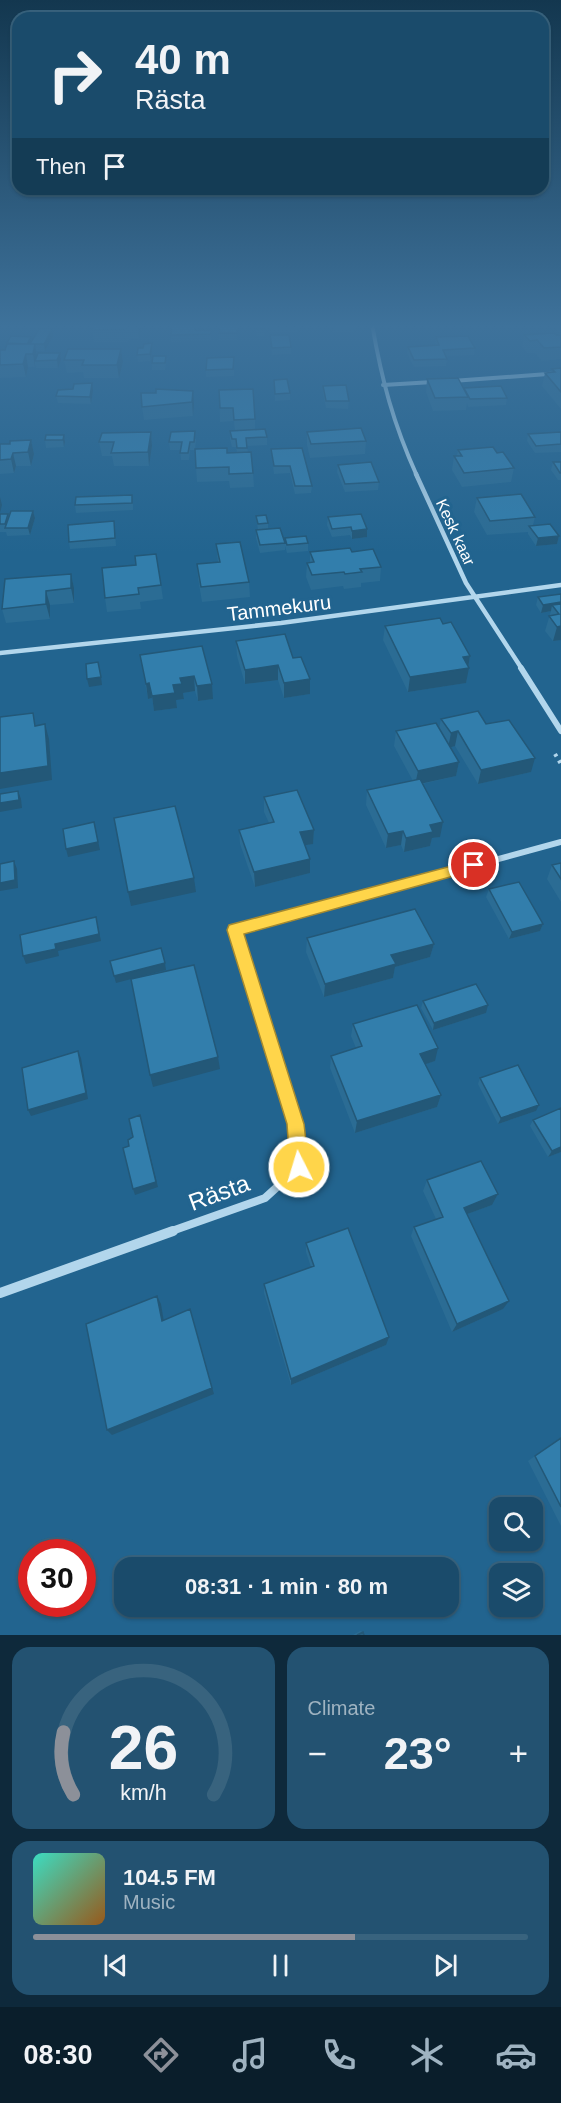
<!DOCTYPE html>
<meta charset="utf-8">
<style>
:root{--surface:#1a4b6b;--page:#235271;--text:#f1f3f6;--muted:#9fb3c1;--line:#38637e;--accent:#8c9099}
body{margin:0;font-family:Arial,sans-serif;background:var(--page);color:var(--text);height:100vh;display:flex;flex-direction:column;font-size:22px;white-space:nowrap}
*{box-sizing:border-box;margin:0}
p{font-size:20px;color:var(--muted)}
.icon{flex:none;width:33px;height:33px;fill:none;stroke:currentColor;stroke-width:2;stroke-linecap:round;stroke-linejoin:round}
.map{position:relative;height:1635px;overflow:hidden}
.side{display:flex;flex-direction:column;gap:12px;padding:12px;background:#0e293b;flex:1}
.side>*{flex:none}
.top-card{position:absolute;left:12px;top:12px;width:537px;height:183px;border-radius:18px;box-shadow:0 2px 4px #0004,0 0 0 2px var(--line);background:#1a4b6b;color:var(--text);overflow:hidden}
.tools{position:absolute;left:489px;top:1497px;display:grid;gap:12px}
.tools a{display:grid;place-items:center;width:54px;height:54px;border-radius:12px;background:var(--surface);box-shadow:0 2px 4px #0004,0 0 0 2px var(--line);font-size:30px}
.speed{position:absolute;left:18px;top:1539px;display:flex;gap:12px;font-size:30px;font-weight:700;text-align:center}
.speed>*{display:grid;place-content:center;width:78px;height:78px;border-radius:50%;background:var(--surface);box-shadow:0 2px 4px #0004,0 0 0 2px var(--line);line-height:1}
.speed .limit{border:9px solid #d22;background:#fff;color:#111}
.pin{position:absolute;display:grid;place-items:center;width:51px;height:51px;color:#fff;margin:-26px;border:3px solid #fff;border-radius:50%;box-shadow:0 2px 6px #0007}
.me{position:absolute;width:66px;margin:-33px;rotate:355deg;stroke-linejoin:round;filter:drop-shadow(0 0 4px #0008)}
.turn{display:flex;align-items:center;gap:21px;height:126px;padding:0 24px;font-size:27px}
.turn .icon{width:78px;height:78px;stroke-width:2.5}
.turn b{display:block;font-size:42px;line-height:51px}
.then{display:flex;align-items:center;height:57px;padding:0 24px;background:#0003;gap:12px;font-size:22px}
.big{font-size:45px;font-weight:700;line-height:1.1}
.side .card{flex:1;display:flex;flex-direction:column;justify-content:center;gap:9px;min-width:0;padding:0 21px;border-radius:18px;background:var(--page)}
.side .dial{align-items:center;gap:0}
.dial svg{height:156px;overflow:visible;fill:none;stroke:var(--line);stroke-width:7;stroke-linecap:round;text-anchor:middle}
.dial text{fill:var(--text);stroke:none}
.song{display:flex;align-items:center;gap:18px}
.cover{width:72px;height:72px;border-radius:9px;background:linear-gradient(135deg,hsl(170 70% 55%),hsl(30 70% 35%))}
.played{height:6px;border-radius:3px;background:linear-gradient(90deg,var(--accent) 65%,var(--line) 65%)}
.keys{display:flex;justify-content:space-around;direction:ltr}
.heat{display:flex;justify-content:space-between;align-items:center;font-size:33px;direction:ltr}
.side .tiles{flex:1;display:grid;gap:12px;grid-template-columns:1fr 1fr}
.card:last-child{grid-column:span 2}
.trip{position:absolute;left:114px;top:1557px;width:345px;height:60px;border-radius:18px;background:var(--surface);box-shadow:0 2px 4px #0004,0 0 0 2px var(--line);font-weight:700;line-height:60px;text-align:center}
.tabs{display:flex;height:96px;justify-content:space-around;align-items:center;background:#0a1e2b;color:var(--muted)}
.tabs .icon{width:42px;height:42px}
.tabs .active{color:var(--accent)}
.tabs b{font-size:27px;color:var(--text)}
.map>svg:first-child{display:block}
.lines{fill:none;stroke-linecap:round;stroke-linejoin:round}
.path{stroke:#b2d6ec;stroke-width:4;stroke-dasharray:3 4.5;stroke-linecap:butt}
.minor-far4{stroke:#b2d6ec;stroke-width:4}
.minor-far3{stroke:#b2d6ec;stroke-width:4.5}
.minor-far2{stroke:#b2d6ec;stroke-width:6}
.minor-far1{stroke:#b2d6ec;stroke-width:8}
.minor{stroke:#b2d6ec;stroke-width:10}
.wall{fill:#2b6c94}
.shaded-wall{fill:#235878}
.building{fill:#327eac;stroke:#235878;stroke-width:1.5}
.route{fill:#ffd54a;stroke:#a68a30;stroke-width:1.5}
.labels{text-anchor:middle;stroke-width:6;stroke-linejoin:round;paint-order:stroke}
.far-street-label{font-size:16px;fill:#fff;stroke:#22648f}
.street-label{font-size:20px;fill:#fff;stroke:#22648f}
.near-street-label{font-size:24px;fill:#fff;stroke:#22648f}
</style>
<div class="map">
<svg width="561" height="1635" viewBox="0 0 561 1635">
<rect width="100%" height="100%" fill="#22648f"/>
<g class="lines">
<path class="path" d="M555,754L561,764"/>
<path class="minor-far4" d="M372,324C382,381 393,423 417,476
M452,381L561,373
M383,385L433,382"/>
<path class="minor-far3" d="M416,474L466,583L522,669
M0,653L281,623L561,585"/>
<path class="minor-far2" d="M521,668L561,731
M284,917L561,842"/>
<path class="minor-far1" d="M169,1232L265,1198L299,1167L295,1124L235,930L290,915"/>
<path class="minor" d="M0,1293L173,1231"/>
</g>
<path class="wall" d="M29,324H44L42,328H30Z
M142,324L139,339H129L128,342H94L92,330Z
M256,324H264V336H256Z
M269,324H297V333L270,332Z
M333,324H353V332H333Z
M552,324H561V359L542,361L535,353H527L522,347L524,335H558L556,333L557,329H556Z
M52,329L53,336L45,351H36L37,355L60,353L61,360L58,368H36V365L35,367H28L26,377L0,378V352L5,350L7,343L31,337V342Z
M238,329L237,340H219V333Z
M196,330H211V341L171,342V335Z
M270,335L291,347V354L272,355Z
M436,337L475,348L474,355L446,356L447,359L446,366L414,367L407,353L408,347L436,345L435,343Z
M152,343V350L151,361L138,362L137,355L143,348Z
M121,349L123,362L119,378H84L83,372L67,373L64,360Z
M234,357V376L206,377V370Z
M152,363H166L165,370H152Z
M561,368V409L542,386L545,373H551L552,369Z
M427,379L464,389L507,398L506,405L468,407L467,403L466,410L433,411L426,392Z
M274,380L290,393V400L275,401Z
M323,386L349,401L348,409L326,408L323,393Z
M219,390L255,419V430L267,437V445L247,446L248,453L253,473L254,487L230,488L229,481L197,482L196,468L227,453H237L236,447H232L230,439V431H235L234,421L220,422Z
M93,391L91,404L58,403L56,396Z
M193,391V416L144,420L142,407Z
M151,432L152,446L149,466H114L112,456H102L99,442Z
M307,432L366,441L365,454L310,458L307,445Z
M561,432V452L535,453L527,441L528,434Z
M64,435L65,442L64,447L46,448L45,440Z
M196,439L195,450H190L189,460H181L180,450H170L169,442Z
M31,440L34,454L31,466H16L14,473L0,474V444H10Z
M271,449L312,486L311,493L295,494L290,473L274,474Z
M458,450L497,453L514,468L511,482L462,487L452,470L454,456H457Z
M553,462H561V480H558L551,470Z
M338,465L379,482L378,490L345,492L337,472Z
M477,498L535,517L533,525L559,536L557,544L536,546L528,534V532L487,535L474,512Z
M133,503V510L76,513L75,505Z
M33,511L35,518L30,535L7,536L6,532H0V514L9,517Z
M361,514L367,537L352,539L350,535L332,537L327,525L328,517Z
M256,516L268,523V529L285,543V550L260,553L256,538V530H258Z
M114,521L116,546L70,549L69,542Z
M285,538L308,543V551L287,553L285,546Z
M216,544L249,582L250,597L202,602L198,578L197,564L218,562Z
M310,552H352L381,567L380,581L361,583V587L344,589L343,586L311,590L306,577L307,563L310,562Z
M102,568L161,585L163,599L140,602L141,609L107,612L105,598Z
M71,574L74,588V603L50,605V619L6,623L2,609Z
M561,594V640L553,641L545,631L551,611L541,613L536,605L538,597Z
M443,624L470,656L466,683L408,692L383,640L385,626Z
M236,641L293,658L310,694L284,698L278,680L245,684L237,656Z
M202,646L213,699L198,701L195,691L183,693L184,699L176,700L177,708L154,711L152,698L148,699L140,655Z
M441,719L486,724L531,772L478,784L455,746L450,747L459,762L456,776L422,784L440,837L432,838L430,846L404,852L401,845L386,848L366,805L367,790L413,781L394,746L396,731L439,729Z
M264,797L314,830L313,844L305,845L310,873L255,887L240,844L239,830L269,823L264,812Z
M561,863V902L547,879L552,865Z
M489,889L543,924L540,931L509,939L486,897Z
M307,938L434,944L430,957L395,967L393,978L324,997L306,952Z
M423,1001L486,1013L433,1030L421,1008Z
M353,1024L435,1061L425,1064L441,1095L437,1107L355,1133L330,1068L331,1056L356,1048L351,1036Z
M480,1078L536,1111L498,1124L478,1084Z
M533,1120L561,1152L548,1157L530,1126Z
M427,1180L498,1194L492,1205L467,1214L503,1309L452,1332L411,1236L414,1227L436,1219L423,1191Z
M306,1243L386,1345L291,1385L264,1293V1284L311,1267L306,1252Z
M561,1437V1526L528,1461Z
M360,1631L363,1632L364,1635H353Z"/>
<path class="shaded-wall" d="M138,324H142L139,339L138,326Z
M52,329L53,336L45,351L44,344Z
M31,337L32,344H27Z
M152,343V350L151,361L150,354Z
M35,344L37,357L35,361V367L33,354Z
M121,349L123,362L119,378L117,365Z
M60,353L61,360L58,368L57,360Z
M26,354L28,367L26,377L23,364Z
M92,383L93,391L91,404L90,397Z
M193,391L194,404L193,416L192,402Z
M151,432L152,446L149,466L148,452Z
M64,435L65,442L64,447L63,440Z
M31,440L34,454L31,466L28,452Z
M13,453L16,466L14,473L11,459Z
M0,497L2,505L0,513Z
M33,511L35,518L30,535L28,528Z
M367,529V537L352,539V531Z
M559,536L557,544L536,546L538,538Z
M71,574L74,588V603L71,588Z
M46,591L50,605V619L46,604Z
M561,602V609L552,605L551,611L541,613L543,605Z
M561,626V640L553,641L557,627Z
M470,656L468,668H469L466,683L408,692L410,677L463,657Z
M278,665V680L245,684V670Z
M194,676L195,691L183,693L184,699L176,700L177,708L154,711L152,696L173,685L180,678Z
M101,677L102,685L89,687L87,679Z
M310,679V694L284,698V683Z
M149,683L152,698L148,699L146,684Z
M212,684L213,699L198,701L197,686Z
M45,724L49,739L52,780L0,789V773Z
M458,731L455,746L448,748L451,733Z
M535,758L531,772L478,784L481,770Z
M459,762L456,776L415,785L418,771Z
M18,791L21,799L22,808L0,812V803Z
M94,822L100,850L68,857L66,849Z
M443,822L440,837L432,838L430,846L404,852L406,838L430,825Z
M314,830L313,844L300,846V832Z
M403,831L401,845L386,848L388,834Z
M310,859V873L255,887L254,872Z
M14,861L17,869L18,888L0,891V883Z
M194,878L196,892L131,906L128,892Z
M96,917L101,941L58,951L59,956L26,964L23,956L55,944Z
M543,924L540,931L509,939L512,932Z
M434,944L430,957L395,967L393,978L324,997L325,984L391,955Z
M165,963L166,970L116,983L114,976Z
M488,1005L486,1013L433,1030L434,1023Z
M438,1048L435,1061L417,1067L420,1054Z
M78,1051L81,1058L88,1099L31,1116L28,1110Z
M218,1057L220,1069L153,1087L150,1075Z
M441,1095L437,1107L355,1133L357,1121Z
M539,1105L536,1111L498,1124L501,1118Z
M140,1115L158,1187L135,1195L133,1189Z
M561,1147V1152L548,1157L552,1151Z
M498,1194L492,1205L459,1217L464,1208Z
M157,1296L161,1304L165,1328L162,1321Z
M509,1301L503,1309L452,1332L457,1324Z
M190,1309L214,1394L112,1435L107,1430Z
M389,1337L386,1345L291,1385V1379Z"/>
<path class="building" d="M94,324H138V326H127L126,329L92,330Z
M172,324H196L195,330H211V334L171,335Z
M220,324H238L237,333H219Z
M256,324H264V329H256Z
M270,324H297V326L270,325Z
M334,324H353V325H334Z
M39,329H52L44,344H30Z
M554,333L556,335H561V347L544,348L537,340L530,341L524,335Z
M270,335H289L291,347L272,348Z
M11,336L31,337L27,344L7,343Z
M468,336L475,348L443,350L447,359L414,360L408,347L439,345L436,337Z
M152,343L150,354L137,355L138,348H143L144,344Z
M7,344H35L33,354H26L23,364L0,365V350H5Z
M68,349H121L117,365H82L84,360H64Z
M38,353H60L57,360L35,361Z
M153,356H166L165,363H152Z
M234,357L233,369L206,370L207,358Z
M561,368V392L545,373L555,372L552,369Z
M458,378L468,397L435,398L427,379Z
M287,379L290,393L275,394L274,380Z
M92,383L90,397L56,396L58,390L73,389L74,384Z
M346,385L349,401H326L323,386Z
M501,386L507,398L470,399L464,388Z
M156,389L193,391L192,402L142,407L141,393H156Z
M253,389L255,419L234,420L233,408H220L219,390Z
M361,428L366,441L311,444L307,432Z
M265,429L267,437L246,438L247,448H237L236,439H232L230,431Z
M195,431L194,442H190L188,453H180L182,442H169L171,432Z
M151,432L148,452L111,453L114,442H99L102,433Z
M561,432V444L536,446L528,434Z
M46,435H64L63,440H45Z
M31,440L28,452L13,453L11,459L0,460V444H10V441Z
M493,447L497,453L503,452L514,468L464,473L454,456H462L458,450Z
M227,448V453L251,452L253,473L229,474V467L196,468L195,449Z
M302,448L312,486H295L290,466H274L271,449Z
M371,462L379,482L345,484L338,465Z
M553,462H561V473H560Z
M521,494L535,517L490,521L477,498Z
M132,495V503L75,505L76,497Z
M11,511H33L28,528H5Z
M0,514H8L5,524H0Z
M361,514L367,529L352,531L351,527L332,529L328,517Z
M266,515L268,523L258,524L256,516Z
M114,521L115,538L69,542L68,525Z
M550,524L559,536L538,538L529,526Z
M280,528L285,543L260,545L256,530Z
M306,536L308,543L287,545L285,538Z
M240,542L249,582L201,587L197,564L220,562L216,544Z
M350,548L352,552L373,549L381,567L360,569L362,572L345,574L344,572L312,575L307,563L314,562L310,552Z
M156,554L161,585L138,588L139,594L105,598L102,568L136,565L135,556Z
M71,574V588L46,591V604L2,609L5,579Z
M561,594V602L543,605L538,597Z
M561,604V626L557,627L549,616L559,614L552,605Z
M440,618L443,624L451,622L470,656L463,657L469,668L410,677L385,626Z
M285,634L293,658L301,657L310,679L284,683L278,665L245,670L236,641Z
M202,646L212,684L197,686L194,676L180,678L182,684L173,685L175,693L152,696L149,683L146,684L140,655Z
M98,662L101,677L87,679L86,664Z
M478,711L486,724L509,720L535,758L481,770L458,731L451,733L441,719Z
M33,713L35,726L45,724L48,766L0,773V717Z
M436,723L459,762L418,771L396,731Z
M420,779L443,822L430,825L433,832L406,838L403,831L388,834L367,790Z
M297,790L314,830L300,832L310,859L254,872L239,830L274,822L264,797Z
M18,791L19,800L0,803V794Z
M175,806L194,878L128,892L114,818Z
M94,822L98,842L66,849L63,829Z
M14,861L15,880L0,883V864Z
M561,863V879L552,865Z
M519,882L543,924L512,932L489,889Z
M415,909L434,944L391,955L396,964L325,984L307,938Z
M96,917L99,934L55,944L56,949L23,956L20,935Z
M161,948L165,963L114,976L110,961Z
M194,965L218,1057L150,1075L131,979Z
M476,984L488,1005L434,1023L423,1001Z
M417,1005L438,1048L420,1054L441,1095L357,1121L331,1056L362,1046L353,1024Z
M78,1051L86,1093L28,1110L22,1068Z
M518,1065L539,1105L501,1118L480,1078Z
M561,1108V1147L552,1151L533,1120Z
M140,1115L156,1182L133,1189L123,1148L129,1146L128,1140L133,1137L129,1119Z
M481,1161L498,1194L464,1208L509,1301L457,1324L414,1227L443,1217L427,1180Z
M348,1228L389,1337L291,1379L264,1284L314,1266L306,1243Z
M157,1296L162,1321L190,1309L212,1388L107,1430L86,1324Z
M561,1438V1507L535,1456Z
M363,1632L364,1635H357Z"/>
<linearGradient id="sky" x2="0" y2="1"><stop stop-color="#13374f"/><stop offset="0.59" stop-color="#3e729b"/><stop offset="1" stop-color="#3e729b" stop-opacity="0"/></linearGradient>
<rect width="561" height="553" fill="url(#sky)"/>
<path class="route" d="M474,860L479,861L481,865L479,869L244,934L304,1124L309,1167L306,1173L299,1176L293,1173L290,1167L287,1124L227,930L229,925Z"/>
<g class="labels">
<g class="far-street-label">
<text transform="translate(456 532) rotate(65)" y="6">Kesk kaar</text>
</g>
<g class="street-label">
<text transform="translate(279 608) rotate(-7)" y="7">Tammekuru</text>
</g>
<g class="near-street-label">
<text transform="translate(219 1193) rotate(-20)" y="8">Rästa</text>
</g>
</g>
</svg>
<div class="tools">
<a><svg class="icon" aria-label="search" viewBox="0 0 24 24"><circle cx="10" cy="10" r="6"/><path d="M15 15l6 6"/></svg></a>
<a><svg class="icon" aria-label="layers" viewBox="0 0 24 24"><path d="M12 4l9 5-9 5-9-5zM3 14l9 5 9-5"/></svg></a>
</div>
<div class="speed"><div class="limit">30</div></div>
<div class="pin" style="left:474px;top:865px;background:#d93025"><svg class="icon" aria-label="arrive" viewBox="0 0 24 24"><path d="M6 21V4h12l-3 4 3 4H6"/></svg></div>
<svg class="me" style="left:299px;top:1167px" viewBox="-20 -20 40 40"><circle r="17" fill="#ffd54a" stroke="#fff" stroke-width="3"/><path d="M0-11L8 9 0 5-8 9z" fill="#fff"/></svg>
<div class="trip">08:31 · 1 min · 80 m</div>
<div class="top-card">
<div class="turn"><svg class="icon" aria-label="right" viewBox="0 0 24 24"><path d="M7 20v-9h11M14 6l5 5-5 5"/></svg><div><b>40 m</b>Rästa</div></div>
<div class="then">Then<svg class="icon" aria-label="arrive" viewBox="0 0 24 24"><path d="M6 21V4h12l-3 4 3 4H6"/></svg></div>
</div>
</div>
<section class="side">
<div class="tiles">
<div class="card dial"><svg viewBox="0 0 100 80">
<path d="M14 69A42 42 0 1 1 86 69"/>
<path d="M14 69A42 42 0 0 1 9 37" stroke="#8c9099"/>
<text x="50" y="56" font-size="32" font-weight="700">26</text>
<text x="50" y="72" font-size="11">km/h</text>
</svg></div>
<div class="card"><p>Climate</p>
<div class="heat"><a>−</a><b class="big">23°</b><a>+</a></div>
</div>
<div class="card">
<div class="song"><i class="cover"></i><div><b>104.5 FM</b><p>Music</p></div></div>
<div class="played"></div>
<div class="keys"><svg class="icon" aria-label="previous" viewBox="0 0 24 24"><path d="M18 5L8 12l10 7zM5 5v14"/></svg><svg class="icon" aria-label="pause" viewBox="0 0 24 24"><path d="M8 5v14M16 5v14"/></svg><svg class="icon" aria-label="next" viewBox="0 0 24 24"><path d="M6 5l10 7-10 7zM19 5v14"/></svg></div>
</div>
</div>
</section>
<nav class="tabs">
<b>08:30</b>
<svg class="icon active" aria-label="directions" viewBox="0 0 24 24"><path d="M12 3l9 9-9 9-9-9zM9 14v-3h6M13 9l2 2-2 2"/></svg>
<svg class="icon" aria-label="music" viewBox="0 0 24 24"><path d="M9 18V5l10-2v13"/><circle cx="6" cy="18" r="3"/><circle cx="16" cy="16" r="3"/></svg>
<svg class="icon" aria-label="phone" viewBox="0 0 24 24"><path d="M5 4h4l2 5-3 2q2 4 5 5l2-3 5 2v4C11 20 4 13 5 4z"/></svg>
<svg class="icon" aria-label="climate" viewBox="0 0 24 24"><path d="M12 3v18M4 7l16 10M4 17L20 7"/></svg>
<svg class="icon" aria-label="car" viewBox="0 0 24 24"><path d="M5 17H2v-5l4-1 3-4h7l3 4 3 1v5h-3M9 17h6M6 11h13"/><circle cx="7" cy="17" r="2"/><circle cx="17" cy="17" r="2"/></svg>
</nav>
